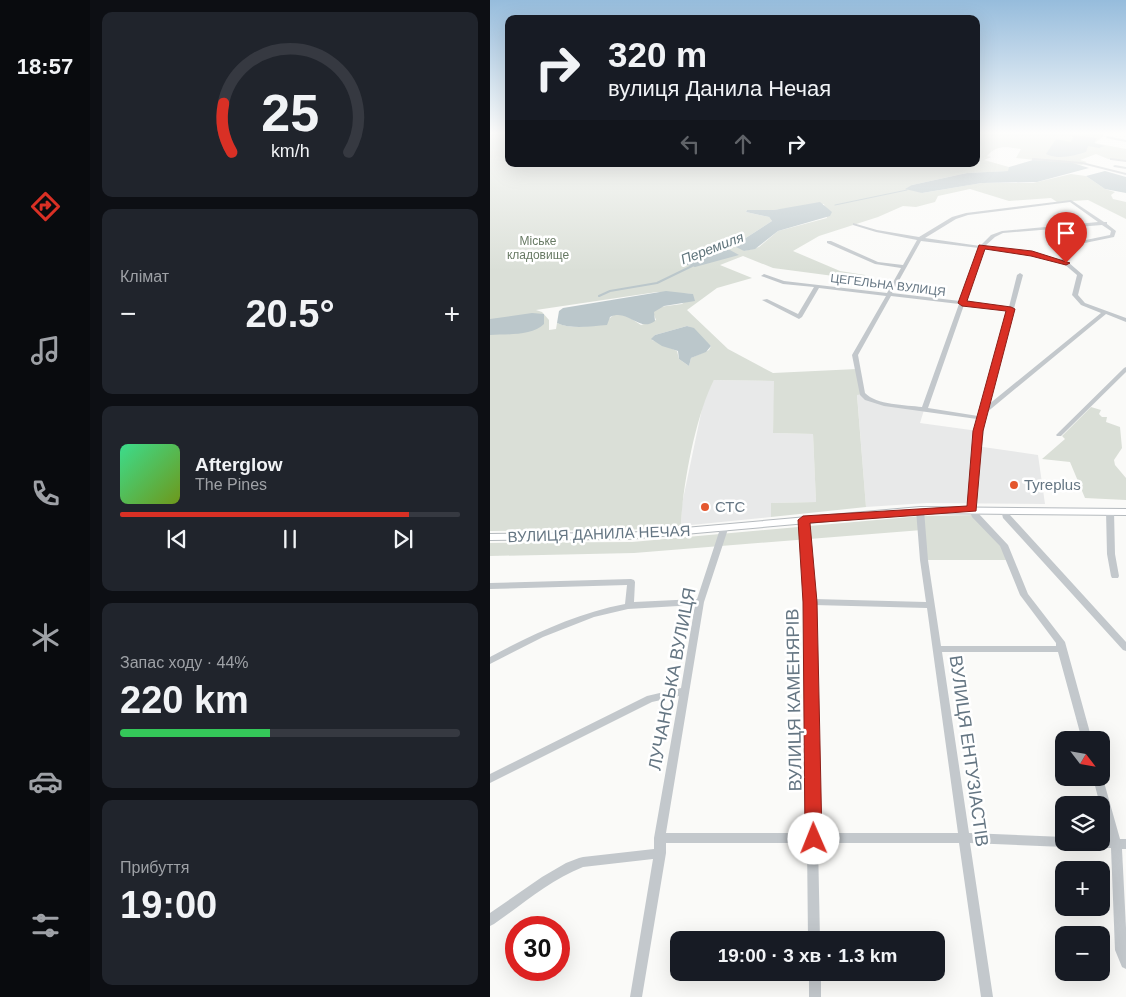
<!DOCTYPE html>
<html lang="uk">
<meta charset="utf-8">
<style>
:root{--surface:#171b24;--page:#20242c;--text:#f1f3f6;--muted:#9ea1a6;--line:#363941;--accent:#d93025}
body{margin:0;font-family:Arial,sans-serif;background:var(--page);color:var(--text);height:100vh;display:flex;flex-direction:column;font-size:19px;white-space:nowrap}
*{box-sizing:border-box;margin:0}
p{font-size:16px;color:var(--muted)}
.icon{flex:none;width:28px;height:28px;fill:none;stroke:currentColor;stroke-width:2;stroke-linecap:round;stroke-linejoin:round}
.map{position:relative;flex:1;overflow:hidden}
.sheet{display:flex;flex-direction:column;gap:12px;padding:12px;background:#0d0f14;width:400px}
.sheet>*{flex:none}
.top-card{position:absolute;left:15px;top:15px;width:475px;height:152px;border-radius:10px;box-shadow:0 5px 20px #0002;background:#171b24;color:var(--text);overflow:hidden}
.needle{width:32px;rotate:121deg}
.buttons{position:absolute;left:565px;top:731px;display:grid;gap:10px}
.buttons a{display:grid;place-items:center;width:55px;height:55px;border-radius:10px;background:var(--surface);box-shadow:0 5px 20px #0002;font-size:25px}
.speed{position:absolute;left:15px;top:916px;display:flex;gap:10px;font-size:25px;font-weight:700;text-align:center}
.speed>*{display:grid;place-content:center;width:65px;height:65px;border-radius:50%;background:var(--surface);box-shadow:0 5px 20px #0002;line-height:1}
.speed .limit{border:8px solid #d22;background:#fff;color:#111}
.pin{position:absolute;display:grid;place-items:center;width:42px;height:42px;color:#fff;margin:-51px -21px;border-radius:50% 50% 50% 0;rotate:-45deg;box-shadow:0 0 5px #0007}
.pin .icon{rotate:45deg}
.me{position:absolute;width:55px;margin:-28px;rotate:359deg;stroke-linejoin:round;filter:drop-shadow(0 0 4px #0008)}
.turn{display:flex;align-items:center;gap:18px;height:105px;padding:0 20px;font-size:22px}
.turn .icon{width:65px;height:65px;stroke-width:2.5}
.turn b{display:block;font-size:35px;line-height:42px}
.lanes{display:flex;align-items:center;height:48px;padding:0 20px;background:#0003;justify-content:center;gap:25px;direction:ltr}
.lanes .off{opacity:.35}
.big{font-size:38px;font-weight:700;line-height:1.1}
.sheet .card{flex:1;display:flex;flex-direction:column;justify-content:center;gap:8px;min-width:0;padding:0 18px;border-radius:10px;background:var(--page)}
.sheet .dial{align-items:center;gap:0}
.dial svg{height:130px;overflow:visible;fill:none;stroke:var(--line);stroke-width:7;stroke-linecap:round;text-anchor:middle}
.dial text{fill:var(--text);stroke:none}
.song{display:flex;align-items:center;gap:15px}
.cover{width:60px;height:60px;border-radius:8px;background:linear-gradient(135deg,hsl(150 70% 55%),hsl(80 70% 35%))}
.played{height:5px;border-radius:2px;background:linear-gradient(90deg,var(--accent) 85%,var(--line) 85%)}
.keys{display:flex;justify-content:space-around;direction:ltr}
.heat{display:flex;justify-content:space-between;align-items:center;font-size:28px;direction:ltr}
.charge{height:8px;border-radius:4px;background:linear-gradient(90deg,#34c759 44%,var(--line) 0)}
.trip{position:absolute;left:180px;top:931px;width:275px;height:50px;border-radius:10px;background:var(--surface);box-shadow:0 5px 20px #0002;font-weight:700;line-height:50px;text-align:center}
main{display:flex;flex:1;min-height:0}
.menu{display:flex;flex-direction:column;width:90px;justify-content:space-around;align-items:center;background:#090b0e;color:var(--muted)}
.menu .icon{width:35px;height:35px}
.menu .current{color:var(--accent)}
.menu b{font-size:22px;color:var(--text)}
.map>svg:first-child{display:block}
.built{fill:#e8e9e9}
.green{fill:#dadfd7;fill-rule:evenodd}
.water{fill:#bbc7cb}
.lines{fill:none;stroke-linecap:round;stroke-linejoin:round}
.stream-far1{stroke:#bbc7cb;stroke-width:1}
.stream{stroke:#bbc7cb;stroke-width:2}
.major-casing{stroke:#b5babe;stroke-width:2}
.minor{fill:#c3c8cc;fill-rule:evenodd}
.major{fill:#fff;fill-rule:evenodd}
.route{fill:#d93025;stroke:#8d1f18}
.poi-dot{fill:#e4572e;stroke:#fff;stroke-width:2}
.labels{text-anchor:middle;stroke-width:5;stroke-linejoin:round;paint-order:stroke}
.far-park-label{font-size:12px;fill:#687a64;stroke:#fff}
.far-street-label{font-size:12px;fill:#657683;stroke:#fff}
.far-water-label{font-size:14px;font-style:italic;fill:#60757c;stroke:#fff}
.poi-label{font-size:15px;fill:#657683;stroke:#fff;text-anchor:start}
.street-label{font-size:15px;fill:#657683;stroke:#fff}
.near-street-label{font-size:18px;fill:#657683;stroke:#fff}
</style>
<main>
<nav class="menu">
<b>18:57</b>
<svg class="icon current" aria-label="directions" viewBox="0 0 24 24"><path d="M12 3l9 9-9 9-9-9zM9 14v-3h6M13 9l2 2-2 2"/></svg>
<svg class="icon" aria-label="music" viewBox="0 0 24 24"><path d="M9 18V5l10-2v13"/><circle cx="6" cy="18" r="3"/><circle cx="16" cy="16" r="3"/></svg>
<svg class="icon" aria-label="phone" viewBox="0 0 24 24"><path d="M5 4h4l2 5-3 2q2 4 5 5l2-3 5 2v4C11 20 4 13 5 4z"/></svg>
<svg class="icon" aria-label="climate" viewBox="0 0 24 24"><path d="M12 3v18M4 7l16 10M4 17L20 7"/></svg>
<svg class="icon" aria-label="car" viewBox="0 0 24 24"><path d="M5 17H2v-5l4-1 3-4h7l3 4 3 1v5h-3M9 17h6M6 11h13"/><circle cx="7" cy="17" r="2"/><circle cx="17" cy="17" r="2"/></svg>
<svg class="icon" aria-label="filters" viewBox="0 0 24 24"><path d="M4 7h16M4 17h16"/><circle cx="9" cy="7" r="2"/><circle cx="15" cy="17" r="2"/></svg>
</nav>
<section class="sheet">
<div class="card dial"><svg viewBox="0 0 100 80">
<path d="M14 69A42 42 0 1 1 86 69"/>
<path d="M14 69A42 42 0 0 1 9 39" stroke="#d93025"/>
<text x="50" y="56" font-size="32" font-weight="700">25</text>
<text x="50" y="72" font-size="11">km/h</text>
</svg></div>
<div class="card"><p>Клімат</p>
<div class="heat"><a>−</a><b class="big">20.5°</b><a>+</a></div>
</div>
<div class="card">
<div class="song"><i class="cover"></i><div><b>Afterglow</b><p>The Pines</p></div></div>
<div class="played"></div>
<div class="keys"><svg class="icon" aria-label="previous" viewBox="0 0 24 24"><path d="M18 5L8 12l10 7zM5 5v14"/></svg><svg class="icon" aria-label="pause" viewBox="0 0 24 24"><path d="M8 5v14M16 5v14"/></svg><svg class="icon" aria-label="next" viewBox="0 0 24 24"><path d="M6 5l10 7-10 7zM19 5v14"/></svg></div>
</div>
<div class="card"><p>Запас ходу · 44%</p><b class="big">220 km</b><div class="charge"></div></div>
<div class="card"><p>Прибуття</p><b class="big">19:00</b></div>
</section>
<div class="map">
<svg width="636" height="997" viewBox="0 0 636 997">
<rect width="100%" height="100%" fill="#fafaf8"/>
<path class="built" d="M224,380L285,381L283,433L323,434L326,502L281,503V517L191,526L192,504L214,399Z
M367,394H372L381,401L434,410L430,423L488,431L486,446L548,455L555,504L437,503L376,507Z"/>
<path class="green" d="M0,132H19V164H486V132H615L613,136L605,143L636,149V161L618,159L606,154L590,160L597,162L592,165L526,158L531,149C517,147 507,144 497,156L501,157L494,160L519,167V171L477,173L422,185L432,193L492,183H543L581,174L596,176L615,189L625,192L621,195L623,199L636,202V219L598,200L567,202L561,198L519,201L480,189L448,196L445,202L426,207L413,206L388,217L329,236L303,251L350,271L375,275L376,278L374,280L283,268L253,256L230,265L262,278L227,288L197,310L238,349L283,373L367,369L372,394L367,395L376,507L281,517V503L326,502L323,434L283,433L284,381L224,380C206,414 192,488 191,526L138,530L0,531ZM334,204L337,218L288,231L269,247L254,251L248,243L282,221L279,217L256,212L257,210H284ZM167,292L203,294L192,304L169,307L163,312L166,320L151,325L137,316L126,314C121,316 120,319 116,320C101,327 82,330 67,323L66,329L59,330V320L52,312L46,310ZM197,326L200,327L221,346L219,350L201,358L199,366L189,359L187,351L162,340L165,335Z
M601,407L611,410L609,414L612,417H617L616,422L630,427L632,448L624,460L625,465L636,478V500L595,498L580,462L552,459L575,439L572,436Z
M485,515L511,540L521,560H434L432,530L144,553L0,556V543L142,542L431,516Z"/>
<path class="water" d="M581,135L607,138L604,143L615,146L609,148L598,146L596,152C583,156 569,160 556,154L566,139L598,146L581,142L583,137Z
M543,160L583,163L599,168L547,182L492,183L432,193L415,189L422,185L477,173L518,171L519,167Z
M615,171L636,177V193L615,189L596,176Z
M330,202L342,212L340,216L288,231L265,249L254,251L246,247L248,243L282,221L279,217L256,212L257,210H284Z
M231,249L240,250L249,255L205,267L194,264Z
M176,291L203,294L205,301L174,306L164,312L165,321C149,333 138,308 120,317L117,325C102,326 82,330 67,323L69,311L73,308Z
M42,313L54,314V324C42,336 16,334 0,335V319Z
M197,326L204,328L221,346L216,352L201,358L199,366L189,359L188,351L172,346L161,339L165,335Z"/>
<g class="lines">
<path class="stream-far1" d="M597,137L601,132
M345,205L417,190"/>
<path class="stream" d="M109,296L120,291L167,283L202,266"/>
<defs>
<path id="major" d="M430,507L636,509V515L430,513L138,539L0,540V534L138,533Z"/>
</defs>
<use href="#major" class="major-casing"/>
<path class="minor" d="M617,136L636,140V142L616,138Z
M543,158L592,162L636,173V175L592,164L542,160V158Z
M620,158L636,160V162L621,160H620Z
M625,165L636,167V169L624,167L623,166Z
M581,200L614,222H617V224L626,231L624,237L590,244L575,261L578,262L593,275L588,295L595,303L636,318V322L616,314L496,413L485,503L489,514L518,545L538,594L575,642L602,740H592L568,652H452L479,833L574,837V842H611V838H619L611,810V805H610L603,778H611L612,775L630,839H636V849H632L636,928V969L632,967L625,950L621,848L582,847L578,845L574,847L480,843L503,997H491L469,843H328L330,940H318L317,843H176V853L152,997H140L163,859L93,867C60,880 33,904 4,924L0,926V913L52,877L76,863L89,858L93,857L164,849V838L189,696L162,702L0,783V774L157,696L191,688L205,605L138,609L104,617L53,637L0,664V657C43,634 87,613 135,604L137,585L0,589V583L141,579L144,580L145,582L144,602L207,599L230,529L231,527H237L238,529L214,602L176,833H317L316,602L309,520L310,518H313L317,520L324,599L436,602L430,560L426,510L430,508L434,510L438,560L451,646H566V643L530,595L510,546L482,517L477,503L487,419L394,406L375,400L370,395L362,355L396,296L329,288L312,317L309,319L272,300L277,299L308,314L324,287L293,284L271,276L274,274L294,281L397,293L411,268L385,264L337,243V241H341L388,262L413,265L427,240L386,232L363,225V223L387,230L429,237L462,217L476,213ZM580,202L608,222L512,231L501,235L490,246L435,238L466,219L478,215ZM612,225L621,231L620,235L586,242L571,260L555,255L495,246L505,237L513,233ZM431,241L489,248L470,301L402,293ZM494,249L554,257L574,264L587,275L582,295L583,296L591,305L611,313L498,405L533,275L530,273L527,275L519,307L475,302ZM401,296L469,304L432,407C416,405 386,405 375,393L368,355ZM474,305L518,310L488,416L438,408ZM324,605L437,608L468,833H328Z
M636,367V372L571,436H567L566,435L567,434L634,368Z
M512,508H518L520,515L636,642V651L633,650L513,518L511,510Z
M617,509H620L624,511L625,554L629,576L628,578H622L621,576L617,554L616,511Z
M319,972H331V997H319Z"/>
<use href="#major" class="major"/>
</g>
<linearGradient id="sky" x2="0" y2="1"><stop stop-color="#96bcdc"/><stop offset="0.49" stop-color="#fdfdfc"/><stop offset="1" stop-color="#fdfdfc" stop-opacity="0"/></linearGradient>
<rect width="636" height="271" fill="url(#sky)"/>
<path class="route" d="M489,245L542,251L580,263L576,265L541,256L495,249L477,301L521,307L525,309L493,431L486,511L320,523L327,602L332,839L330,845L324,847L318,845L315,839L313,602L308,520L313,516L477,506L483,431L516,311L472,306L468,303Z"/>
<g class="poi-dot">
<circle cx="524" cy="485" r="5"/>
<circle cx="215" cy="507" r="5"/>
</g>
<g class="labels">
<g class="far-park-label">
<text x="48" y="245">Міське<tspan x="48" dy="14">кладовище</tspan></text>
</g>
<g class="far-street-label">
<text transform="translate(398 285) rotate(7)" y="4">ЦЕГЕЛЬНА ВУЛИЦЯ</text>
</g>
<g class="far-water-label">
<text transform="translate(222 248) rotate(-21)" y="5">Перемиля</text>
</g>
<g class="poi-label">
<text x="534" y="490">Tyreplus</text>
<text x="225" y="512">СТС</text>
</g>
<g class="street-label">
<text transform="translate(109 534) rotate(-2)" y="5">ВУЛИЦЯ ДАНИЛА НЕЧАЯ</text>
</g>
<g class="near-street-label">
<text transform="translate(182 679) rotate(-79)" y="6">ЛУЧАНСЬКА ВУЛИЦЯ</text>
<text transform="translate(304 700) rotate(-91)" y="6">ВУЛИЦЯ КАМЕНЯРІВ</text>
<text transform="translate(479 751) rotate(82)" y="6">ВУЛИЦЯ ЕНТУЗІАСТІВ</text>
</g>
</g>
</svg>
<div class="buttons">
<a><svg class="needle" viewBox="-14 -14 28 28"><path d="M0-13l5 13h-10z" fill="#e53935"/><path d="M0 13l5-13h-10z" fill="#9ea1a6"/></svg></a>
<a><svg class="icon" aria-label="layers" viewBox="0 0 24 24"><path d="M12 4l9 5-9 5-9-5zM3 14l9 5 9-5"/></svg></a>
<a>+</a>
<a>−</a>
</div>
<div class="speed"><div class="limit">30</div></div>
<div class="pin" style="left:576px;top:263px;background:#d93025"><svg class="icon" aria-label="arrive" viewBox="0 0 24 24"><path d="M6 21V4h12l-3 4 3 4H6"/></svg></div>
<svg class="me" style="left:324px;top:839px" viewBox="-20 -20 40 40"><circle r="19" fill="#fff"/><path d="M0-13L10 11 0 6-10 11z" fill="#d93025"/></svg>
<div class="trip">19:00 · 3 хв · 1.3 km</div>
<div class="top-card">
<div class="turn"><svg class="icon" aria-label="right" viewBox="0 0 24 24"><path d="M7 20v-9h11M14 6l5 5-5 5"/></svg><div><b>320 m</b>вулиця Данила Нечая</div></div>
<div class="lanes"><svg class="icon off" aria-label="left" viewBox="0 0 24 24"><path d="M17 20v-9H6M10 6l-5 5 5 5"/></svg><svg class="icon off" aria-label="ahead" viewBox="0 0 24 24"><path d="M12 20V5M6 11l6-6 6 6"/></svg><svg class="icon" aria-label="right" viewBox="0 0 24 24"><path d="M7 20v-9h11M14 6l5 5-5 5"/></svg></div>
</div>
</div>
</main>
